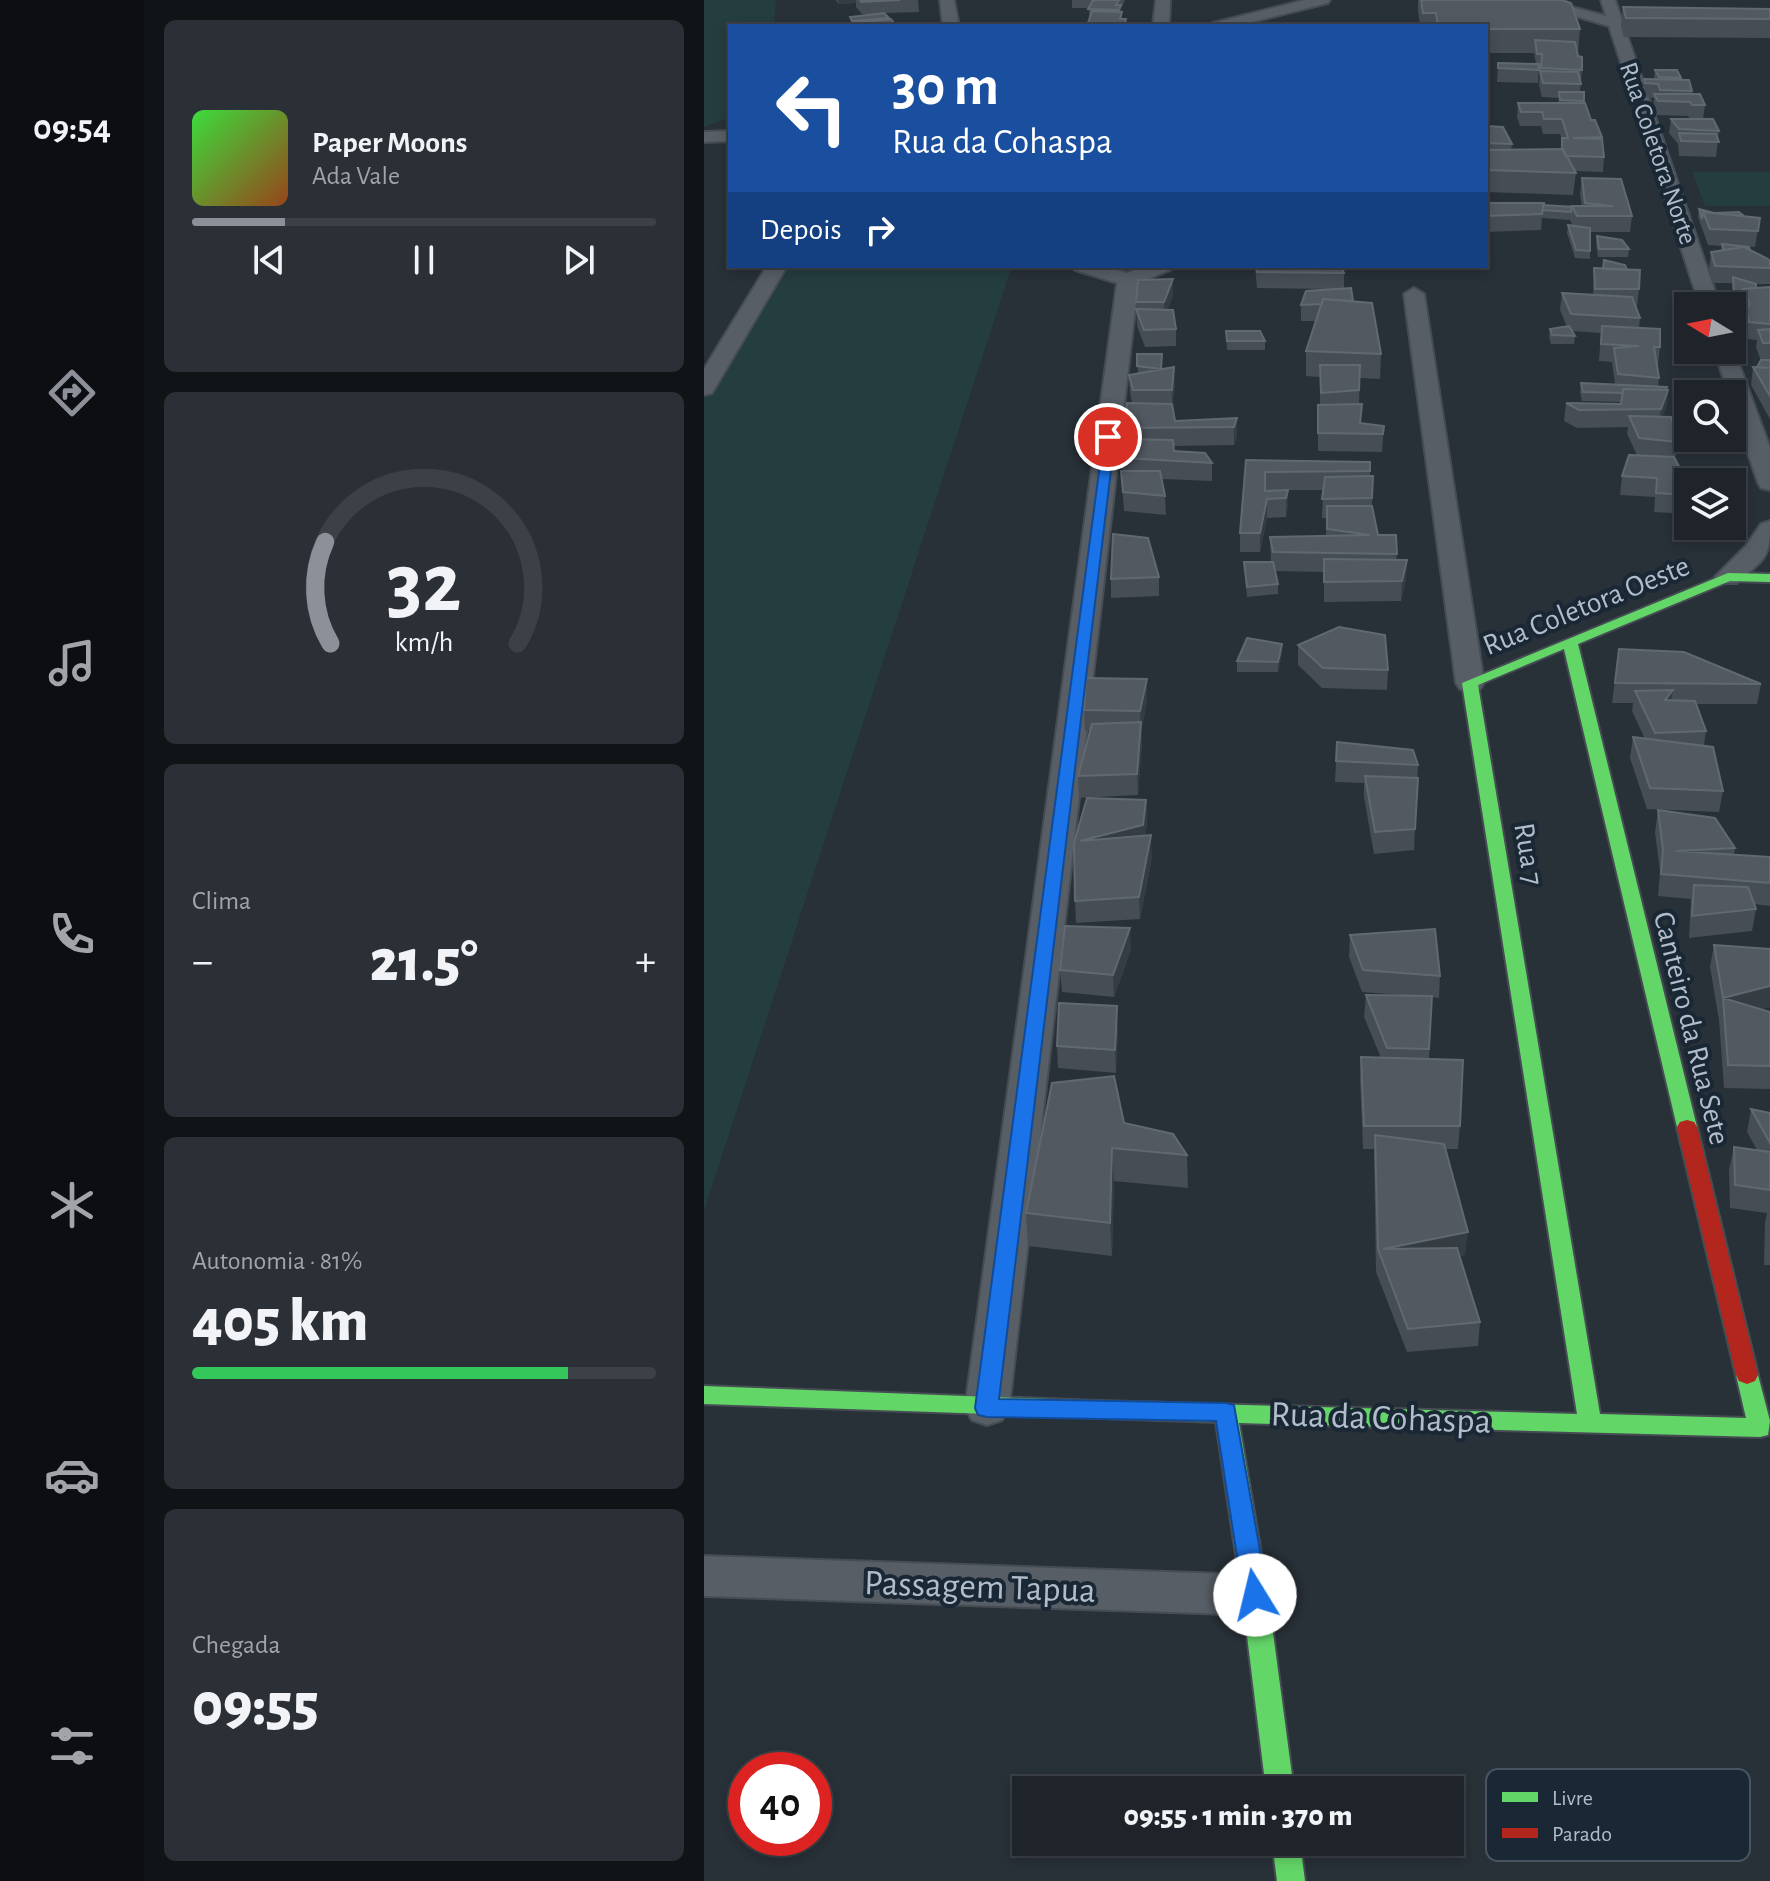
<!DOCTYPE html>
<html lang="pt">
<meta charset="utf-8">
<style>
:root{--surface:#1e242a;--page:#2b3036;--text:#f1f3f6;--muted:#a1a4a8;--line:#3c4147;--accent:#8c9099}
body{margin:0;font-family:"Alegreya Sans",sans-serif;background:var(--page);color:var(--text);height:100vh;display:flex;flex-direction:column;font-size:30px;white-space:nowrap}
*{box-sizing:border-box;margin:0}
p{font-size:26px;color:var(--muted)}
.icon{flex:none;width:44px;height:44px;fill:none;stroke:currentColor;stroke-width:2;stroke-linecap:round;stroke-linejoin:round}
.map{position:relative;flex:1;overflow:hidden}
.details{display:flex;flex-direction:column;gap:20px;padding:20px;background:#101417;width:560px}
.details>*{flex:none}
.hud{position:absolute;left:24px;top:24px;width:760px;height:244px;border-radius:0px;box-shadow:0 4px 12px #0003,0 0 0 2px var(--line);background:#1a4fa0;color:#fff;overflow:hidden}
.needle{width:52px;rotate:280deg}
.tools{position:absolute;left:970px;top:292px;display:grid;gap:16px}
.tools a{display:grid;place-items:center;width:72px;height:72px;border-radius:0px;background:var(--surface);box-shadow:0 4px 12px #0003,0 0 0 2px var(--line);font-size:40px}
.speed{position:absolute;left:24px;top:1752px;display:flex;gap:16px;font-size:40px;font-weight:700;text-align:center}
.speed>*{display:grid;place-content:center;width:104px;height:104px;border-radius:50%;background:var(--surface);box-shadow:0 4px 12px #0003,0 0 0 2px var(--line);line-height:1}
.speed .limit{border:12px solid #d22;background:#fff;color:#111}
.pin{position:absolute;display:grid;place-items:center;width:68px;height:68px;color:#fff;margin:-34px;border:4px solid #fff;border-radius:50%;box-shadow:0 2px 8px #0007}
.me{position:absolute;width:88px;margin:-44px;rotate:351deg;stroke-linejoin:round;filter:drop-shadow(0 0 6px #0008)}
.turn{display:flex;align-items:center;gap:28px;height:168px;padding:0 32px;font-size:36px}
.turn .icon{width:104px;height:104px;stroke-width:2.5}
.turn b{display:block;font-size:56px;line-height:68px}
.then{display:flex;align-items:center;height:76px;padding:0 32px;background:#0003;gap:16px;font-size:30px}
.big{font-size:60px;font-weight:800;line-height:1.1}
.details .tile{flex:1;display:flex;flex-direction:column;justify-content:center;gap:12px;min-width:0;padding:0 28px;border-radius:12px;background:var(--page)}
.details .dial{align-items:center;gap:0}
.dial svg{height:208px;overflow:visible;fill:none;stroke:var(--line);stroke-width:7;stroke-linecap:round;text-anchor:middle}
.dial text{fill:var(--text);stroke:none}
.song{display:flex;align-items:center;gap:24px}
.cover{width:96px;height:96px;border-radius:12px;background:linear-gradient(135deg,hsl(120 70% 55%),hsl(20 70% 35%))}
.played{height:8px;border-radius:4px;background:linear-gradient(90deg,var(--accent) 20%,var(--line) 20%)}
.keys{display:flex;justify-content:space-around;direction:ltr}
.heat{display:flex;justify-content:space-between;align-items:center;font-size:44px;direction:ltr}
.charge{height:12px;border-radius:6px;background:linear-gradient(90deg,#34c759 81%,var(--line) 0)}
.trip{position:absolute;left:308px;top:1776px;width:452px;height:80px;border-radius:0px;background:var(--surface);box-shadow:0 4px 12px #0003,0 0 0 2px var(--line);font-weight:800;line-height:80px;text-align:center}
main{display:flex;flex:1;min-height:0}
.tab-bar{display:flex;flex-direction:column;width:144px;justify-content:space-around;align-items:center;background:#0c0e11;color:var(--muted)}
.tab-bar .icon{width:56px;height:56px}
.tab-bar .current{color:var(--accent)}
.tab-bar b{font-size:36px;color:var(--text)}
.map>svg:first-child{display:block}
.green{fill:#243d3f}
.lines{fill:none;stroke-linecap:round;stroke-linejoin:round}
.street-casing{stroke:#464c53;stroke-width:4}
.fast-casing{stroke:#464c53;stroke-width:4}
.jam-casing{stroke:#464c53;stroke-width:4}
.street{fill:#585e66;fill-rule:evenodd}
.fast{fill:#63d668;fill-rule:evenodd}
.jam{fill:#b3261e;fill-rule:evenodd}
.wall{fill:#464d54}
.shaded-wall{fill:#353d43}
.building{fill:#525961;stroke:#606971;stroke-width:2}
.route{fill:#1a73e8;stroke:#114b97;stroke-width:2}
.labels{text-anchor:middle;stroke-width:8;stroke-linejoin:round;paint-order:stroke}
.far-street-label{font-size:26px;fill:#b1bdca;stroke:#1a2734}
.street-label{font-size:30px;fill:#b1bdca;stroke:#1a2734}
.near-street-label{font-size:36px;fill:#b1bdca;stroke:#1a2734}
.key{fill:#1a2734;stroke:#475461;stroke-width:2}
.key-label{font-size:22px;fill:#b1bdca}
</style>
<main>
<nav class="tab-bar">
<b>09:54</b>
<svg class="icon current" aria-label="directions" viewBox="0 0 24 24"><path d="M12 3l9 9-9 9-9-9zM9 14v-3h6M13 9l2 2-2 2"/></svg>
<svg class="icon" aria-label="music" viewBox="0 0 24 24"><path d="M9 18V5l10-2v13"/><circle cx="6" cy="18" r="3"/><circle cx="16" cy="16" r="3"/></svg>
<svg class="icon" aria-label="phone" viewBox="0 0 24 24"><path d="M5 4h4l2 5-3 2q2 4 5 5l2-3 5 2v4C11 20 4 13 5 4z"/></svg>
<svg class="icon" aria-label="climate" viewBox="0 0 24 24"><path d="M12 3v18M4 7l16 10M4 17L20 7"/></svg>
<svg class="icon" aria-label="car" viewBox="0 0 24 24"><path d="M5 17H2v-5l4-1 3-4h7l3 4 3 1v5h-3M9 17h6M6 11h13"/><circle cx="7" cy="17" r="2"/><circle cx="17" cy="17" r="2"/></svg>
<svg class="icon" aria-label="filters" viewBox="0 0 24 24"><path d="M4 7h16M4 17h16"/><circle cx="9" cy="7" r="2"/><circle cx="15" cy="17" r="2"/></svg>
</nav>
<section class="details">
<div class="tile">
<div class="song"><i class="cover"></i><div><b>Paper Moons</b><p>Ada Vale</p></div></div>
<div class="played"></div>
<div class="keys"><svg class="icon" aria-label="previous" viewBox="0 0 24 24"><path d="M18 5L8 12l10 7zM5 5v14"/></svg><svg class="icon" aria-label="pause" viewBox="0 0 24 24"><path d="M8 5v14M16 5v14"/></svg><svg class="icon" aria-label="next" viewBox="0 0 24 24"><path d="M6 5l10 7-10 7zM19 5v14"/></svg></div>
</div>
<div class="tile dial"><svg viewBox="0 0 100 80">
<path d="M14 69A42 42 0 1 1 86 69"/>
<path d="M14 69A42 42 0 0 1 12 30" stroke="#8c9099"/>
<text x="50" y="56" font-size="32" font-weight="700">32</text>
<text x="50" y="72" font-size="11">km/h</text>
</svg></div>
<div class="tile"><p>Clima</p>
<div class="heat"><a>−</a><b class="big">21.5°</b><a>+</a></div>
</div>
<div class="tile"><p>Autonomia · 81%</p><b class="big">405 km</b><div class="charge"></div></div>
<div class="tile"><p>Chegada</p><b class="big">09:55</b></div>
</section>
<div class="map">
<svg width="1066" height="1881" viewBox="0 0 1066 1881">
<rect width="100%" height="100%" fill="#283038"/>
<path class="green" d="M0,0H72L70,26H26V117L0,127Z
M988,172H1066V206H1001Z
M80,266H308L0,1211V393Z"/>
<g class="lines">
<defs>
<path id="street" d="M236,0H250L255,26H239Z
M452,0H466L465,26H449Z
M601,0H626L624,3L532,26H506L509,23Z
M817,0H841L902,16L897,0H911L1016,306H996L905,26Z
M26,131V141L0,142V132Z
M63,266H83L11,388L8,393L0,395V369Z
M368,266H399L423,273L441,266H469L466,270L434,283L305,1408L298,1420L283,1425L268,1420L261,1408L413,283L371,270Z
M710,288L720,294L780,683L776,689L766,692L756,689L752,683L700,294Z
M1028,345L1066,448V490L1057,488L1054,483L1028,405V394H1025L1010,350H1028Z
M1066,521C1066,561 1061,557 1033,583H1015L1011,577L1042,546L1057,524Z
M0,1556L551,1575L568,1581L575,1595L568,1609L551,1615L0,1596Z"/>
<path id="fast" d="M1024,573L1066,574V582L1026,581L874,644L993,1127L990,1132H976L973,1127L860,649L774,685L896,1414L1042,1418L1032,1375L1035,1369L1043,1366L1051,1369L1054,1375L1066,1421L1064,1435L1056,1437L535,1423L564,1595L590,1790H562L538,1595L512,1422L0,1404V1386L396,1401L873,1414L758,683Z
M568,1842H596L601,1881H573Z"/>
<path id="jam" d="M983,1120L990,1122L993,1127L1054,1375L1051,1381L1043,1384L1035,1381L1032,1375L973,1127L976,1122Z"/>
</defs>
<use href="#street" class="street-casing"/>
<use href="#fast" class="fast-casing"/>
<use href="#jam" class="jam-casing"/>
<use href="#street" class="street"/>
<use href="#fast" class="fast"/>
<use href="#jam" class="jam"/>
</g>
<path class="wall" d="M132,0H214L215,12L181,13L185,19L190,23V26H148L146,17L175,14H158L152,7V3L134,4Z
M368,0H421L417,8L418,12V19H422V26H362L384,23L385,21V8H368Z
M714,0H858L876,29L874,54L878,70L876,92H880V103L887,120L898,137L900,157L899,172L870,171L872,173L869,195L782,192V126L808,144L807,150L857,149L858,139L856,134H839L837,126H816L813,117L814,103H854L855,98L838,97L835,85L836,68H835L834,83L793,82L794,63L832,64L830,53H782V26H716L714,10Z
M919,7L1066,9V38L920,37L917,26Z
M951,70L977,78V80L988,91V94L1001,105L999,119L1015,131L1012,157L975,156L974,144L965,133L967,119H986L984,116L952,115L949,108L950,98L940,97L938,93L940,79H950Z
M878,178L928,216L926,232H886V259L871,258L863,233L864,225L869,226L866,220L838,218L837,230L782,232V203L878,206L876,194Z
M995,209L1010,213L1056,218L1051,247L1040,246L1066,262V284H1052V288L1066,287V419L1047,385L1049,367H1053L1057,361L1052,347L1053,340L1043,339L1039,327L1041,316L1036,306L1037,302H1029L1028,283H1009L1005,269L1007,252L1017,251V246L1004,245L994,217Z
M893,236L925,249L924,257H894L892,244Z
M551,266H637L640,273V289L649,301L677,354L676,379L656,378L655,404L657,423L680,426L678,452L614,451V405H616V377L602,376V351L612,321H597V305L627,289L553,288Z
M890,268L923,270L935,289L933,306H931L936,318L935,328L956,347L954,365L953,364L955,378L954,387L964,390L962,408L958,417L974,442L971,458L984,482V514L950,512L951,497L916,495L918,476L933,455L923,434L924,427L873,428L860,421L862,403L917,404V402L878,401L876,392L877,383L911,384L908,362L895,361L897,333L868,331L871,336L870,344H847L845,337L846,329L863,327L856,310L858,293L889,295Z
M469,296L463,310L472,329V346L441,347L433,326L432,302Z
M522,331L561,341V350H523Z
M433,354L458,369L471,385L468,407L471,421L533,418V436L530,445L470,446V451L508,463V481L458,479L461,496L462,515L420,511L417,471H419L413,457V439H420V428L428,403L426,392L425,375L434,373Z
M542,460L666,462V476H669L668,506L674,535L693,554L692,560H703L702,579L697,601L620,602V572L571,571L574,584V594L543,597L540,562H567L566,537L622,536V518H618L619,490H584L582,517L563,518L556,552H536V533Z
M455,577V596L407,598V579Z
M594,645L684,670L683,690L618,688L594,665Z
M915,649L1057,684L1053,704H992L1002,731L1000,745L1019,791L1015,812L943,809L926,758L929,737L941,739L928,711L929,703H908Z
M578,654L574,672H533V661Z
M443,679V700L438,727V742L434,795L375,798L374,776L387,731H381L380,710Z
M633,742L714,765L710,850L670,854L660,797V783L631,782Z
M442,800L443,821L441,836L448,857L436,919L372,923L371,901Z
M954,810L1031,848L1030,855L1066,857V906L1050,904L1052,909L1048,931L985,938L987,899L954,896L956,872L951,832Z
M646,935L736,976L735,998L728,997L725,1059L756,1126L754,1149H742L761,1255L756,1256L776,1322L774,1346L703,1352L672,1272L670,1149H659L656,1080L657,1057L677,1058L660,1017L662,995L711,996L658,992L645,957Z
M1010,945L1066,1007L1057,1009L1066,1012V1089L1020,1088L1015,1020L1006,967Z
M427,950L410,997L358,992L356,970Z
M414,1028L412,1073L354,1068L353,1046Z
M1047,1109L1066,1113V1265H1060L1061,1223L1063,1213L1026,1208L1025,1170L1030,1147L1053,1150L1043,1132Z
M420,1123L483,1155L484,1188L410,1181L408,1256L324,1246L322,1213Z"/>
<path class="shaded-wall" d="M134,0H152V3L134,4Z
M415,0V9L417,5L418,23L422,19V26H395L415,23V10L412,5Z
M185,18V24L190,23V26L149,23L148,26V21Z
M469,279V296L460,319V302Z
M470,367L471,385L468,407V390Z
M964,390L962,408L954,427L957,409Z
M533,418V436L530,445V427Z
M584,490V508L582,517V498Z
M563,499V518L556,552V533Z
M703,560L702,579L697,601L698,581Z
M578,644V654L574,672V662Z
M443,679V700L438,727V742L434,795L433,774L437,732L436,711Z
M969,690L966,710L961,700Z
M442,800L443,821L440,847L376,841Z
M447,835L448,857L436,919L435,897Z
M426,928L427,950L410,997L409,975Z
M1066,986V1007L1021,1019L1019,998Z
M413,1006L414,1028L412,1073L411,1050Z
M408,1148L410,1181L408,1256L406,1223Z
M764,1232L761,1255L682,1271L679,1249Z"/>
<path class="building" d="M156,0H196L157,2Z
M389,0H415L412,5H417L415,10L384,9Z
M717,0H858L867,3L876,29H782V26H734L732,13H719Z
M919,7L1066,9V19L922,18Z
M388,11L418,12L416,19H422L421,23L395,26H362L364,23H384Z
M180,13L185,18L148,21L146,17Z
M187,19L190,23L175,26H152L149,23Z
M831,40L871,42L874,56L878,57V70L837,68L838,54H833Z
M794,63L835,64V70L794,68Z
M951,70H973L977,78L955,77Z
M836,71L874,72L877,84L839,83Z
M940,79L985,80L988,91L956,90L954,84L941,83Z
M855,92H880V101L856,100Z
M950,94H996L1001,105H988L986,102L954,101Z
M814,103H881L887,120H891L898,137L869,138L898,139L900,157L862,156L858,149V138H864L858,119H840L838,112H817Z
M967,119H1009L1015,131L975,129Z
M782,126L799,127L808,144L782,143Z
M975,133L1012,134L1015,142L977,141Z
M859,149L872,173L782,170V150Z
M878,178L917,179L928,216H873L868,206H909L881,203Z
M782,203H840L838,214L782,216Z
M839,205L868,207L867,212L839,210Z
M995,209L1010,213L999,212L998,219Z
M999,212L1056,218L1054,231L1006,229Z
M1035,212L1040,216L1010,213Z
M864,225L886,228V251L872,250Z
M893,236L918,240L925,249H895Z
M1018,244L1045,247L1046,250L1040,247L1020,250Z
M1040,247L1064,259L1066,262V268L1011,266L1007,252Z
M900,260L921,265L923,270L899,269Z
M552,266H637L640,273L553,272Z
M890,268L936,270L935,289H891Z
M1029,277L1052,284V288L1039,289L1038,293H1030Z
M469,279L460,302H432L434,280Z
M1066,287V324L1045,322L1042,310L1046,304L1039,289Z
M647,288L649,301L619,299L618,304L597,305L602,291Z
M858,293L928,297L936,318L867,314Z
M619,299L668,303L677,354L602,351Z
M432,309L469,310L472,329L440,330Z
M865,326L871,336L848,335L846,329Z
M898,326L956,329V347H950L955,378L914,374L910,348L935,346L897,344Z
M1066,329V343H1059L1054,330Z
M522,331H556L561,341H523Z
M433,354H458L457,369L433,366Z
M1057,360H1066V368L1053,367Z
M616,365H656L655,390L617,393Z
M470,367L468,390H429L425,375Z
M1049,367L1066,368V396Z
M877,383L963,387L962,390L919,389V393L879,392Z
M919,389L964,390L957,409L875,410L862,403L917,404Z
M423,403L468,404L471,421L533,418L530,427L420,428Z
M658,404L656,423L680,426L679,434L614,433V405Z
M925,416L967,417L974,442L935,438Z
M413,439L469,440L470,451L501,453L508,463L420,458Z
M925,455L970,457L978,472L997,476L998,482H984V495L952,493L953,478L918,476Z
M542,460L666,462V471L561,472V491L584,490L582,498L563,499L556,533H536Z
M417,471H456L461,496L419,492Z
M669,476L668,498L618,499L621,477Z
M623,506H668L674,535H692L693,554L569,552L566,537L666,535L623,529Z
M409,534L444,538L455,577L407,579Z
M620,559L703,560L698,581L620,582Z
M540,562H569L574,584L543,587Z
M635,627L681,635L684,670L619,668L594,645Z
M543,638L578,644L574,662L533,661Z
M915,649L980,652L1057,684L911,683Z
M382,678L443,679L436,711L380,710Z
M969,690L961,700L991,701L1002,731L951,733L931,691Z
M437,722L433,774L374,776L388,724Z
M929,737L1009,747L1019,791L946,788Z
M633,742L709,750L714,765L632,761Z
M661,776L714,778L711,829L671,832Z
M383,798L442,800L439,825L376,841L447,835L435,897L371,901L370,843Z
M954,810L1011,818L1031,848L972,851L1066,857V883L957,874L959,850Z
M990,885L1044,887L1052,909L988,916Z
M361,926L426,928L409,975L356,970Z
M731,929L736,976L659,970L646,935Z
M1010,945L1066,949V986L1019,998Z
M662,995L728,996L725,1049L683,1048Z
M1019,998L1066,1012V1066L1024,1065Z
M355,1003L413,1006L411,1050L353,1046Z
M657,1057L759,1060L756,1126H660Z
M410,1076L420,1123L469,1134L483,1155L408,1148L406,1223L322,1213L348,1083Z
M1047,1109L1066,1113V1143Z
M671,1135L740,1144L764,1232L679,1249L753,1248L776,1322L704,1329L674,1249Z
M1030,1147L1066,1152V1190L1031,1185Z"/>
<path class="route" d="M400,434L411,437L295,1399L522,1403L530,1405L564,1595L560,1602L551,1606L542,1602L539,1595L512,1421L283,1417L274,1415L271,1408Z"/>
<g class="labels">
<g class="far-street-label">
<text transform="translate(955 153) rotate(71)" y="9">Rua Coletora Norte</text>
</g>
<g class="street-label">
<text transform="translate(882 605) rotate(-22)" y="10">Rua Coletora Oeste</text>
<text transform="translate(825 854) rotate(81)" y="10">Rua 7</text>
<text transform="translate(988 1028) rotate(76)" y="10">Canteiro da Rua Sete</text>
</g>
<g class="near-street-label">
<text transform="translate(677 1416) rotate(2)" y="13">Rua da Cohaspa</text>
<text transform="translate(276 1585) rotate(2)" y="13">Passagem Tapua</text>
</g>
</g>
<rect x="782" y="1769" width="264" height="92" rx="12" class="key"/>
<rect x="798" y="1792" width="36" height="10" fill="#63d668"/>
<rect x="798" y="1828" width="36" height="10" fill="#b3261e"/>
<g class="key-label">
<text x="848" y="1805">Livre</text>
<text x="848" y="1841">Parado</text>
</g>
</svg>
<div class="tools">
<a><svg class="needle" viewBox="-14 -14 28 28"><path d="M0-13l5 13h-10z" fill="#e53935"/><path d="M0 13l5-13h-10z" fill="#a1a4a8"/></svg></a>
<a><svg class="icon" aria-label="search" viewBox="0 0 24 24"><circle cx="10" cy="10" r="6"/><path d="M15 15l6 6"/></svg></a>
<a><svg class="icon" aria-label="layers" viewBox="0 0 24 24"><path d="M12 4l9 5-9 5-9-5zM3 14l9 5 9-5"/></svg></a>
</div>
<div class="speed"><div class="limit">40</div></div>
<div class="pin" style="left:404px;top:437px;background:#d93025"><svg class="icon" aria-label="arrive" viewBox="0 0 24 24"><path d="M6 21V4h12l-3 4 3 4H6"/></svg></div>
<svg class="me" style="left:551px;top:1595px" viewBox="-20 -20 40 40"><circle r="19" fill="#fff"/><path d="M0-13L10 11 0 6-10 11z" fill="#1a73e8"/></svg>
<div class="trip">09:55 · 1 min · 370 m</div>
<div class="hud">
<div class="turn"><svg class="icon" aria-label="left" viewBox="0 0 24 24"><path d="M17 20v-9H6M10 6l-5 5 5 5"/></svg><div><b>30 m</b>Rua da Cohaspa</div></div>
<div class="then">Depois<svg class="icon" aria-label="right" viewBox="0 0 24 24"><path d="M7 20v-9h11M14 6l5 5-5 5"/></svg></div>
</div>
</div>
</main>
